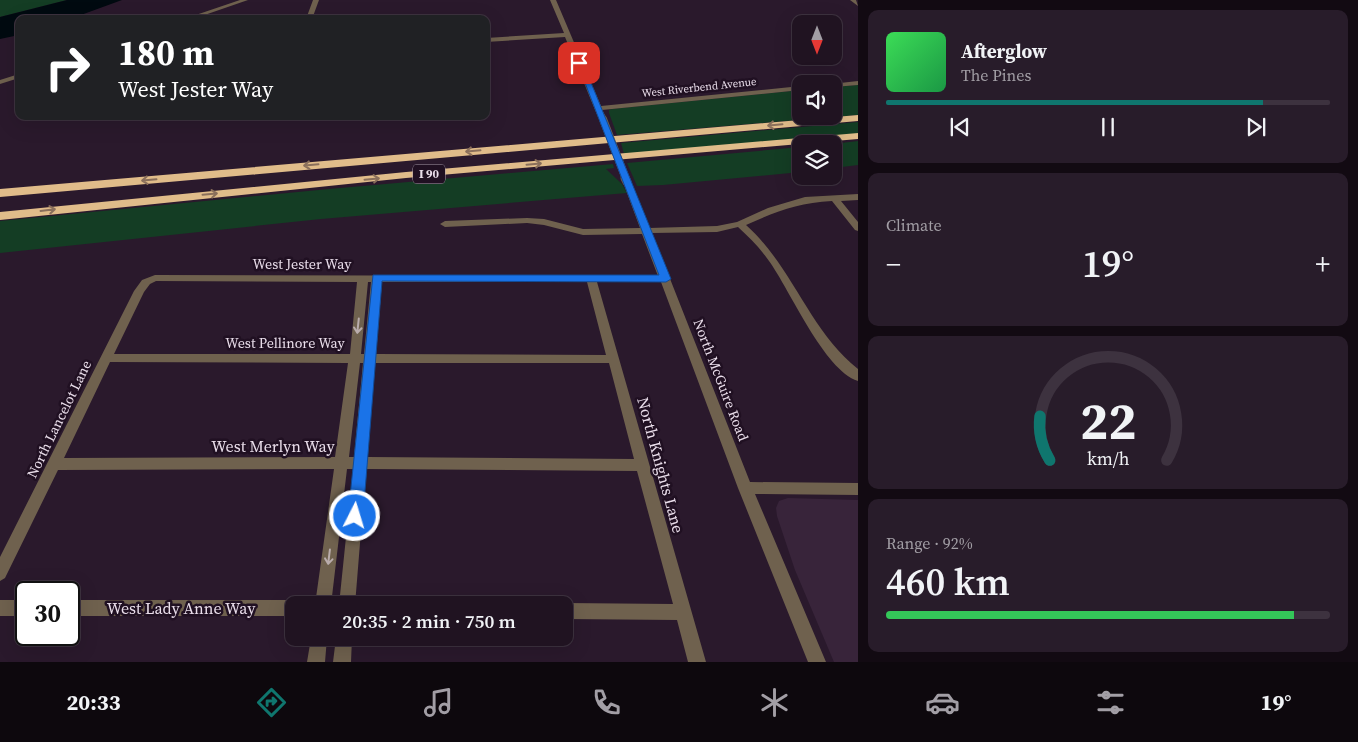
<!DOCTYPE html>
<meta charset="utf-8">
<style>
:root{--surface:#201321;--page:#281c2a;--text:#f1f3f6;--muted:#a29ea5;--line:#3d323f;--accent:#0f766e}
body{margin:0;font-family:"Source Serif 4",serif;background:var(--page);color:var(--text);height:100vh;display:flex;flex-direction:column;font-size:19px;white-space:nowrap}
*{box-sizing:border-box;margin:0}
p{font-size:16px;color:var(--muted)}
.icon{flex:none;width:28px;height:28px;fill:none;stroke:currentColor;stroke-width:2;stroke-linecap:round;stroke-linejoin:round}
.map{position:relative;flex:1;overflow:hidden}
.panel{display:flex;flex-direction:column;gap:10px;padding:10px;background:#120a12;width:500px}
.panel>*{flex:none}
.top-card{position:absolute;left:15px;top:15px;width:475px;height:105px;border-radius:10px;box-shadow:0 5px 20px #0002,0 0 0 1px var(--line);background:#202124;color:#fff;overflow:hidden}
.needle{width:32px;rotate:180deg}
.controls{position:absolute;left:792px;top:15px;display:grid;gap:10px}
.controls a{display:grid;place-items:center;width:50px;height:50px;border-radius:10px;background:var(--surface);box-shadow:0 5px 20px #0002,0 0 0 1px var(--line);font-size:25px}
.speed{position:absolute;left:15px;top:581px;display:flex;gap:10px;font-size:25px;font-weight:700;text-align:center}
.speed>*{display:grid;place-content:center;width:65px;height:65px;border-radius:50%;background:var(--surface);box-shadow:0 5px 20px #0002,0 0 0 1px var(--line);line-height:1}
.speed .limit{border:2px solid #111;border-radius:8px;background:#fff;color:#111}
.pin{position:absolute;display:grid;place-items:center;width:42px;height:42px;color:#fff;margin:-21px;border-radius:10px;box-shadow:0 2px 8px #0006}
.me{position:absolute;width:55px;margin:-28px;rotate:5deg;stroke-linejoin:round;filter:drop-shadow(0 0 4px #0008)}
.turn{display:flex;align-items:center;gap:18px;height:105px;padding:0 20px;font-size:22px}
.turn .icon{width:65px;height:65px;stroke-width:2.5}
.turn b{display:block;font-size:35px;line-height:42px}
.big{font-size:38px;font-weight:600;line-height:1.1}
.panel .card{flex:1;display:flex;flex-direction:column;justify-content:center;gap:8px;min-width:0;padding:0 18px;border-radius:10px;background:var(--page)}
.panel .dial{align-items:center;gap:0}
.dial svg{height:130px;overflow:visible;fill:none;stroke:var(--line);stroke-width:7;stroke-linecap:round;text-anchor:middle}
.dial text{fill:var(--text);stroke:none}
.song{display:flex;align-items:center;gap:15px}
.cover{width:60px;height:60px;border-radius:8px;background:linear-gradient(135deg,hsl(130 70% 55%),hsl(140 70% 35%))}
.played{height:5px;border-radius:2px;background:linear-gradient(90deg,var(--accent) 85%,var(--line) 85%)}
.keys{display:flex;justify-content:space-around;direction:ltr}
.heat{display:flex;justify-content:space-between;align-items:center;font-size:28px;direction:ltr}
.charge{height:8px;border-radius:4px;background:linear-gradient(90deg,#34c759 92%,var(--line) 0)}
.trip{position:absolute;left:285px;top:596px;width:288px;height:50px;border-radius:10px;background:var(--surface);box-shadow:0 5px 20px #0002,0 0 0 1px var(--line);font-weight:600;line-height:50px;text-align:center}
.menu{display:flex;height:80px;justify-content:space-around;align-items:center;background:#0d080d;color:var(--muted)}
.menu .icon{width:35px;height:35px}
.menu .on{color:var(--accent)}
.menu b{font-size:22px;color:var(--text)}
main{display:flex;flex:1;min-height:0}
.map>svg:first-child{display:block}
.built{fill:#38243a}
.green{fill:#143d24}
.water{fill:#000a10}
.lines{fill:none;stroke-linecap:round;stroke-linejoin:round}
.minor{fill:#6f614e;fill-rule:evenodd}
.highway{fill:#e0bc8a;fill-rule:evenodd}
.minor-bridge-far1{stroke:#6f614e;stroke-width:8}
.minor-bridge{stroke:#6f614e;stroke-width:9}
.oneway{stroke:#8a6f5b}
.oneway2{stroke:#b9acac}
.route{fill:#1a73e8;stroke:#114b97}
.labels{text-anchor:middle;stroke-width:5;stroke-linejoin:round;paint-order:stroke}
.far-street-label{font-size:11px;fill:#eadeeb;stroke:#201022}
.shield{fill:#201022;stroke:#ada0af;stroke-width:1}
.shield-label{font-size:12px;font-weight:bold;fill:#eadeeb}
.street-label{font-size:14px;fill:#eadeeb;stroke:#201022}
.near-street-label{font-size:16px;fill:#eadeeb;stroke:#201022}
</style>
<main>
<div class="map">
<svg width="858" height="662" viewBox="0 0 858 662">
<rect width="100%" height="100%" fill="#2a192c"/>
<path class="built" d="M788,498L858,500V662H834L795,570L777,516L776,508L779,501Z"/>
<path class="green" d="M0,0H67L0,17Z
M858,85V115L617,135L609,113V110L612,109L801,90V116H834V87Z
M858,122V134L624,154L621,143Z
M858,141V165L834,168L833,144Z
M801,147V172L663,185L637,186L627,163Z
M613,164L614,168L606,169L622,184L627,193L321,219L0,253V221L329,189Z"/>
<path class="water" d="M67,0H122L70,19H19V35L0,39V17Z"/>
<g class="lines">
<path class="minor" d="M240,0H248L193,19H184Z
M313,0H319L312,19H306Z
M550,0H556L601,106L801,86V90L602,110L605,115L598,117L565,37L486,42V38L564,33Z
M850,0H856L858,6Z
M19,74V78L0,84V80Z
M858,81V85L834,87V84H831Z
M627,179L631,182L649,228L717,226L737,222L768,208L805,197L858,194V200L841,201L858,222V231L855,230L832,201C798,203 777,211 746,225C793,267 809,330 858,369V381C824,370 790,290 769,261C760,248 750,238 738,227L717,232L652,233L750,482L858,483V495L755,494L826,662H808L738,488L661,282H597L706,662H688L677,620L564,619V605H559L564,603L673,604L637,471L366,469L355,605H339L353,469H347L331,605H315L334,469L58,470L5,578L0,581V557L134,291L142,280L155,275L658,276L642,234L583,235L544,225L527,223L445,227L440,224L445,221L527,218L544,219L583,229L640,228L623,182ZM156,281L357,282L350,354H114L144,292L150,284ZM368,282H371L364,354H361ZM382,282H587L606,355L376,354ZM110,362L348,363L335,457L64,458ZM360,363H363L354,457H349ZM375,363H609L634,459L367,457Z
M0,600H26V616H0Z
M69,600H294L300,602L301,605H294V616H69Z
M311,638H327L325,662H307Z
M336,638H352L351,662H333Z"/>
<path class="highway" d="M858,115V121L0,197V189Z
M858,133V139L406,178L0,220V212L406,172Z"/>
<path class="minor-bridge-far1" d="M603,119L626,179"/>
<path class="minor-bridge" d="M625,178L627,182"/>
</g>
<defs><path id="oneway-shaft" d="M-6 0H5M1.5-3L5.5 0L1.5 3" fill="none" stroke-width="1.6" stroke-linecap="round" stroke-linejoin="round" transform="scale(1.25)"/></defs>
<g class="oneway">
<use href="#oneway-shaft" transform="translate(775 125) rotate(175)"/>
<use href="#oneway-shaft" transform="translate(473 151) rotate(175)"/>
<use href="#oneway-shaft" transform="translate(534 164) rotate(-5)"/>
<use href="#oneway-shaft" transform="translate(311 165) rotate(175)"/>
<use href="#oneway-shaft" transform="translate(372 179) rotate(-5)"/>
<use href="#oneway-shaft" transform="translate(149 180) rotate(175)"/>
<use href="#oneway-shaft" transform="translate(210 194) rotate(-5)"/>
<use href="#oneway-shaft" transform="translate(48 210) rotate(-7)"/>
</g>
<g class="oneway2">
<use href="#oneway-shaft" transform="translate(358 326) rotate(96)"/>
<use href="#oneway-shaft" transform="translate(329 557) rotate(97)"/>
</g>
<path class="route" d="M577,62L583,63L671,279L666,282L382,281L363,516L360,521L355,523L350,521L348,516L373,275H659Z"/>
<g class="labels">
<g class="far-street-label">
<text transform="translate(699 87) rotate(-6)" y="4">West Riverbend Avenue</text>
</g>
<rect class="shield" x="413" y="164.5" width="32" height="19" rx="4"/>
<g class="shield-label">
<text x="429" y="178">I 90</text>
</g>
<g class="street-label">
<text x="302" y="269">West Jester Way</text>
<text x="285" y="348">West Pellinore Way</text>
<text transform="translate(721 380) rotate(69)" y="5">North McGuire Road</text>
<text transform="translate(59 419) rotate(-64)" y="5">North Lancelot Lane</text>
</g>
<g class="near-street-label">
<text x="273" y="452">West Merlyn Way</text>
<text transform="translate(661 465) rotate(75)" y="6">North Knights Lane</text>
<text x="181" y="614">West Lady Anne Way</text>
</g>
</g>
</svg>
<div class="controls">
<a><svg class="needle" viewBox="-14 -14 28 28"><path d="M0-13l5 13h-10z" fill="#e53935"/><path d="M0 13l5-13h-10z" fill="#a29ea5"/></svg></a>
<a><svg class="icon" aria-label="sound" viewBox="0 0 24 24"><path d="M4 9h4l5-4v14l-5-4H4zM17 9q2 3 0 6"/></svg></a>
<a><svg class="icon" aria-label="layers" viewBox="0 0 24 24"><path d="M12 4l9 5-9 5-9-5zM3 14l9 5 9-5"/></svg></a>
</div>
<div class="speed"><div class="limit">30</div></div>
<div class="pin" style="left:579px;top:63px;background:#d93025"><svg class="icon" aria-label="arrive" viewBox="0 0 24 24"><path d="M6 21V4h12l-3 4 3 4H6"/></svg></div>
<svg class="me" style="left:355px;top:516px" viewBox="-20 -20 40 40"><circle r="17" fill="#1a73e8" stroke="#fff" stroke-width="3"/><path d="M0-11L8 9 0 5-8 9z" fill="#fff"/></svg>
<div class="trip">20:35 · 2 min · 750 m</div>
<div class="top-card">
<div class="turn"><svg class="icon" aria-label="right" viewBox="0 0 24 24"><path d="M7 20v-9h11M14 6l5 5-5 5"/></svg><div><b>180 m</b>West Jester Way</div></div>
</div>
</div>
<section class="panel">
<div class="card">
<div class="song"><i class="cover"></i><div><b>Afterglow</b><p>The Pines</p></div></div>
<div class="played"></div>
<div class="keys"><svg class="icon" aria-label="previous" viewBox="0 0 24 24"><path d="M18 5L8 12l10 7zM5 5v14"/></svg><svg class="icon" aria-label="pause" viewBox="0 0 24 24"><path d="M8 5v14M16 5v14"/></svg><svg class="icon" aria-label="next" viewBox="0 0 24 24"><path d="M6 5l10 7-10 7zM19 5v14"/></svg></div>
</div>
<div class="card"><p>Climate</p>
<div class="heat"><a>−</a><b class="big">19°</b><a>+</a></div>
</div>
<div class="card dial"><svg viewBox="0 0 100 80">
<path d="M14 69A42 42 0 1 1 86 69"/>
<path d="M14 69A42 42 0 0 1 8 42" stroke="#0f766e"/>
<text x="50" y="56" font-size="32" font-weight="700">22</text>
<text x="50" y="72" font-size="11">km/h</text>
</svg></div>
<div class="card"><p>Range · 92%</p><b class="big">460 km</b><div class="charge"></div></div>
</section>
</main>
<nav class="menu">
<b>20:33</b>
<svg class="icon on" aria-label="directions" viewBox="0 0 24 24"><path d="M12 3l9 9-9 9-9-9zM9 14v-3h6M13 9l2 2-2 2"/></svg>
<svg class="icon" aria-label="music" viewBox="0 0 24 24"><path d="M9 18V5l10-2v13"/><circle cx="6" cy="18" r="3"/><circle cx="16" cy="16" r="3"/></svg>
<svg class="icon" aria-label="phone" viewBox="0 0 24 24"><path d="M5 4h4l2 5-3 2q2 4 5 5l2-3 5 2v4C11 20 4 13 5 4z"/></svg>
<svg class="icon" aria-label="climate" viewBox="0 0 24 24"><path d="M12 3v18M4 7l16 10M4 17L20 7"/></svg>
<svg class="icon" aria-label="car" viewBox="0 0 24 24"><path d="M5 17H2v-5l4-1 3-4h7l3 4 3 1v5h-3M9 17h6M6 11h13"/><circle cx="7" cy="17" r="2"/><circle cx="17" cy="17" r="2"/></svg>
<svg class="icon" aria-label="filters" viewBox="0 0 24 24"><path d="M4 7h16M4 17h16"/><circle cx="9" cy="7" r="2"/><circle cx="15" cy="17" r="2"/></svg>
<b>19°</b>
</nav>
